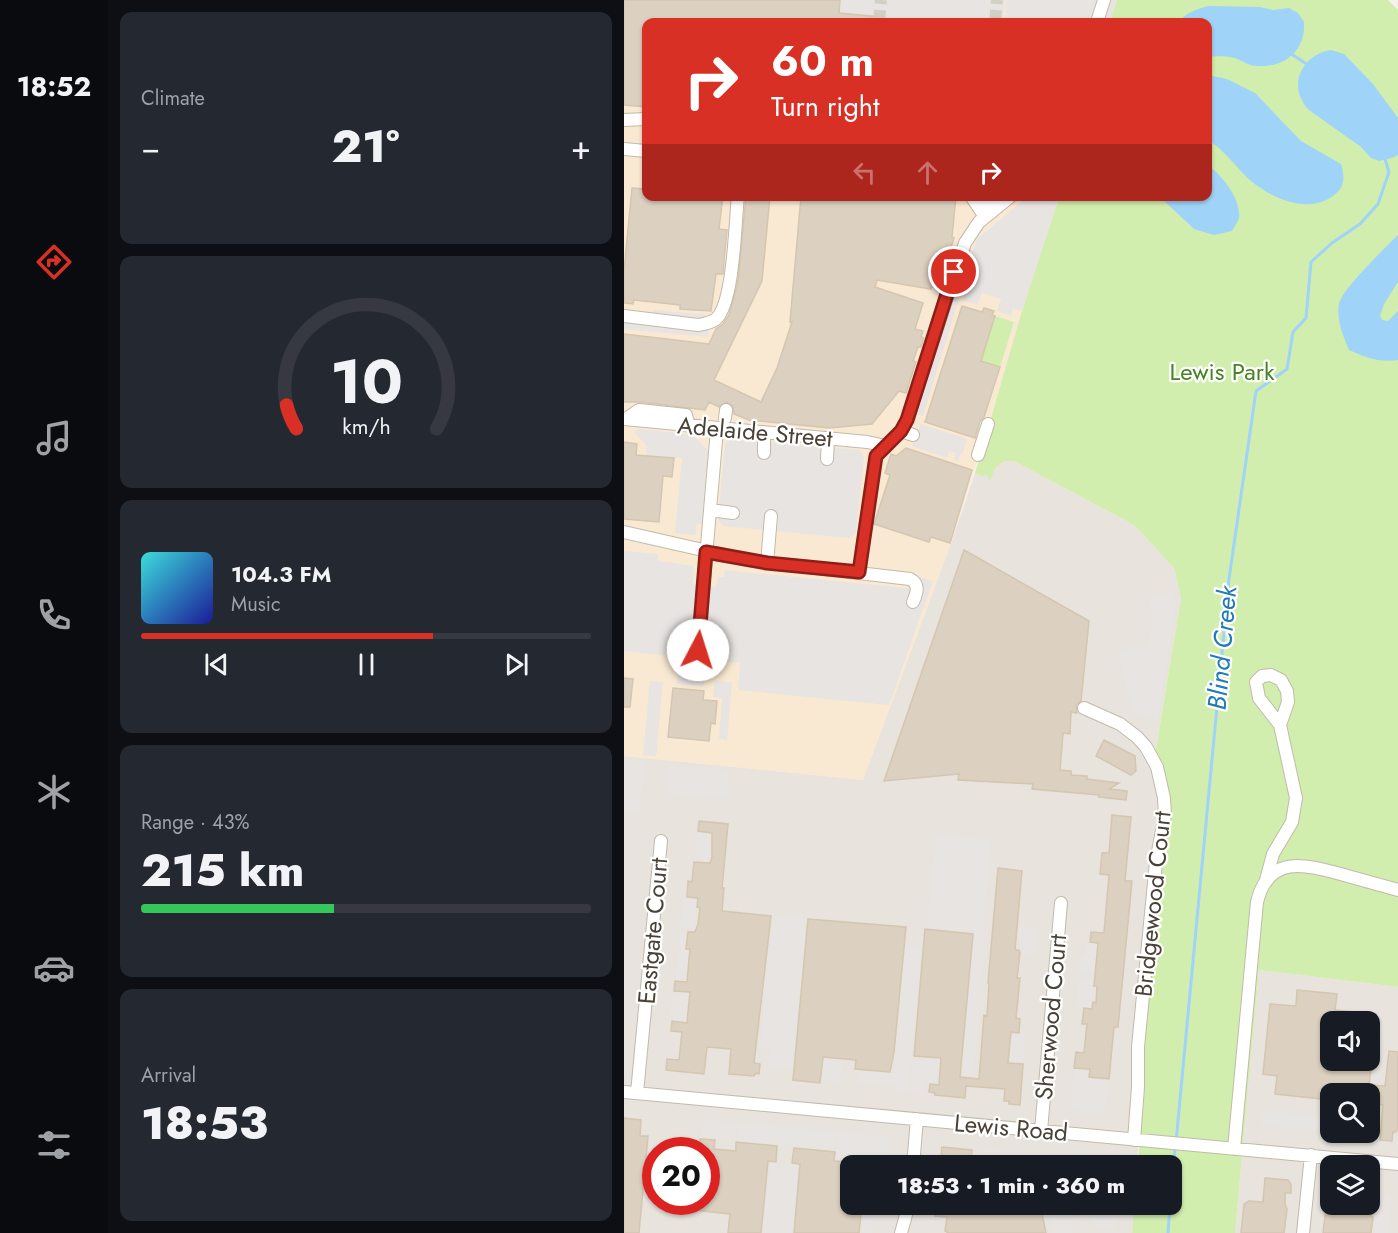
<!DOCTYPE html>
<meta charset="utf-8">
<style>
:root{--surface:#171b24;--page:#242831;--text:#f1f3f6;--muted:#9ea1a6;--line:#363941;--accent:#d93025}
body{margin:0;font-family:Jost,sans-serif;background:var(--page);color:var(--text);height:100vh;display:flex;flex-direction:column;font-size:22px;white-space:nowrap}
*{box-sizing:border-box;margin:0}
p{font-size:20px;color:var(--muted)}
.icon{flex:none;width:33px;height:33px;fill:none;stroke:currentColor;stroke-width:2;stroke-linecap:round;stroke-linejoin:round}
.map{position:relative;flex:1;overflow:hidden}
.panel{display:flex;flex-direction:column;gap:12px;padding:12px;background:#0d0f14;width:516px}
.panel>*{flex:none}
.top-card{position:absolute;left:18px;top:18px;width:570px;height:183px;border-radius:12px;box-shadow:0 2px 4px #0004;background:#d93025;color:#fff;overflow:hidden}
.buttons{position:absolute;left:696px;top:1011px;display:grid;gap:12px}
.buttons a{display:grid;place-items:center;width:60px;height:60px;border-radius:12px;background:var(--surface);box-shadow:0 2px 4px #0004;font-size:30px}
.speed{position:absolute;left:18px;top:1137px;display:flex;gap:12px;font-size:30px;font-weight:700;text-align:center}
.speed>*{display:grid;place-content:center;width:78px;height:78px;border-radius:50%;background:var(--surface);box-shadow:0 2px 4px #0004;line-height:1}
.speed .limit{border:9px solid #d22;background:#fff;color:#111}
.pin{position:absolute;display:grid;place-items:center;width:51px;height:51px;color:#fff;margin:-26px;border:3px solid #fff;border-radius:50%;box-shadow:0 2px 6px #0007}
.me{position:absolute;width:66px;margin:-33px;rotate:5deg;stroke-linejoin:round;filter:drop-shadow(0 0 4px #0008)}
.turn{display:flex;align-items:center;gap:21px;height:126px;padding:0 30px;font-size:27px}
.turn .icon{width:78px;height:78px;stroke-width:2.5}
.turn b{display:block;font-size:42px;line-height:51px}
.lanes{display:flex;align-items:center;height:57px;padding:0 30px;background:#0003;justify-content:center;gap:30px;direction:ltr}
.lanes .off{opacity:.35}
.big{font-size:45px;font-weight:800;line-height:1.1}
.panel .widget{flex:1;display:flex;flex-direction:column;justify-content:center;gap:9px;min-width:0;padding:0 21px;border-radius:12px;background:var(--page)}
.panel .dial{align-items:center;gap:0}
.dial svg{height:156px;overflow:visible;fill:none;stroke:var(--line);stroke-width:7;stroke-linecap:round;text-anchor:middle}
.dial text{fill:var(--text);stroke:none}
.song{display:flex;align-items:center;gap:18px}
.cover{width:72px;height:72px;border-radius:9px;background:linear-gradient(135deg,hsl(180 70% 55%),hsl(240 70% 35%))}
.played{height:6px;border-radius:3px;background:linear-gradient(90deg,var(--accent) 65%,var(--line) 65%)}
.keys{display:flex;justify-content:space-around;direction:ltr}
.heat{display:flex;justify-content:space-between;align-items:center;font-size:33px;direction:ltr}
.charge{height:9px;border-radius:4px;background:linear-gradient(90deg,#34c759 43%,var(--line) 0)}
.trip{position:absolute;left:216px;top:1155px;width:342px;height:60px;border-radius:12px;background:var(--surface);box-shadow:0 2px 4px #0004;font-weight:800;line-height:60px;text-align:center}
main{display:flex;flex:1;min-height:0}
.tab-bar{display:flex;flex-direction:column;width:108px;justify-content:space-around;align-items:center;background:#090b0e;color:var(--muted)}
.tab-bar .icon{width:42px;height:42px}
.tab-bar .selected{color:var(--accent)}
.tab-bar b{font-size:27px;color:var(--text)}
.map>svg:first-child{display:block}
.commercial{fill:#f9e9d2}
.industrial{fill:#e8e3dd;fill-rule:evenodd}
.green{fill:#d1eeae}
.parking{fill:#e7e4e1}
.water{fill:#9fd4f8}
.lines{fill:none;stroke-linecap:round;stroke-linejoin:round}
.stream{stroke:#9fd4f8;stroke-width:3}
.building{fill:#dcd0c0;stroke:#d4c6af;stroke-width:1.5}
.minor-tunnel{stroke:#d4cfc5;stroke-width:12;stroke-dasharray:12 6;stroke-linecap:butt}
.minor-casing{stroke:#c2baaa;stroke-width:14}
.minor{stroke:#fff;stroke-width:12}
.route-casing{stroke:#8d1f18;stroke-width:15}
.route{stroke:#d93025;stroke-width:10}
.labels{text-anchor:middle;stroke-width:4.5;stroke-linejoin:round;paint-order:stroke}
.park-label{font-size:24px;fill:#478322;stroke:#fff}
.street-label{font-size:24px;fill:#4a4236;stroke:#fff}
.water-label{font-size:26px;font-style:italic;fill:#227ab9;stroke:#fff}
</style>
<main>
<nav class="tab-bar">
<b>18:52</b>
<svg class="icon selected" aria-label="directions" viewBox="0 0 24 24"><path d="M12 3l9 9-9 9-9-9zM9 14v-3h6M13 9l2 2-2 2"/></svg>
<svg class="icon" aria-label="music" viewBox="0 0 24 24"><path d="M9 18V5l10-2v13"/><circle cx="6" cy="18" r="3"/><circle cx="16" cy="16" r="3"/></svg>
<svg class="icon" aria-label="phone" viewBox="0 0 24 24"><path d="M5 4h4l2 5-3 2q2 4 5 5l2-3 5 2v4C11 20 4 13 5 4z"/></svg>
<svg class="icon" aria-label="climate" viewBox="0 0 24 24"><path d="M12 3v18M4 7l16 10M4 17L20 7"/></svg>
<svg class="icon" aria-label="car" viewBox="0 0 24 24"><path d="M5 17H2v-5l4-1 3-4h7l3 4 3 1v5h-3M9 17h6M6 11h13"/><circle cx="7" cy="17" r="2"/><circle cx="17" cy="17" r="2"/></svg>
<svg class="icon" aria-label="filters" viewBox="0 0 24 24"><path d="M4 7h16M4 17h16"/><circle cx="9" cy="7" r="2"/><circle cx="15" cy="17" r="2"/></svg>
</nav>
<section class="panel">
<div class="widget"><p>Climate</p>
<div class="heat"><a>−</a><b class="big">21°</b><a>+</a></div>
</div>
<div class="widget dial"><svg viewBox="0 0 100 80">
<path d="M14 69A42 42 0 1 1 86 69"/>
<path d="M14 69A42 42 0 0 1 9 57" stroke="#d93025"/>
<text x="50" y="56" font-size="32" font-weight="700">10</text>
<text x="50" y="72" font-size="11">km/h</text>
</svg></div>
<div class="widget">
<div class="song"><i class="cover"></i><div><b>104.3 FM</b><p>Music</p></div></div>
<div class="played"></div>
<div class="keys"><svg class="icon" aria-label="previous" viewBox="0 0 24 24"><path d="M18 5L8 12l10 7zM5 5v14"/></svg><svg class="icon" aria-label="pause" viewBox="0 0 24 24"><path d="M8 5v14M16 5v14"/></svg><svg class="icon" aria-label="next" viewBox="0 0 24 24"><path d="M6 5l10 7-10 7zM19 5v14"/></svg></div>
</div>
<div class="widget"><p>Range · 43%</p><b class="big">215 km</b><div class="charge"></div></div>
<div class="widget"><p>Arrival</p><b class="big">18:53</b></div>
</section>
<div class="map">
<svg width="774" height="1233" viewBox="0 0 774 1233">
<rect width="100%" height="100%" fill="#f6f2e9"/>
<path class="commercial" d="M0,0H493L486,22H22V196L435,197L328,541L239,780L0,756Z"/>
<path class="industrial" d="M380,460L390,461L510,525L550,568L557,598L530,760L539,790L513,1165L226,1166V1204L510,1205L508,1233H0V756L239,780L328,541L351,473L360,477L361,474ZM32,1150H82V1202H32Z
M635,970L774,987V1233H611ZM706,1022H746V1060H706ZM706,1094H746V1132H706ZM706,1166H746V1204H706Z"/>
<path class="green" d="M493,0H764L774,10V987L635,970L611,1233H508L510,1205L548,1204V1166L513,1165L516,1141L510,1140L540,823L530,761L557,598L550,568L510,525L390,461H380L372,467L366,480L362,474L360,477L351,473L398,311L435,197L584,196V22H486Z
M371,316L390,322L376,367L357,361Z"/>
<path class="parking" d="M216,0H381L379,22H242V15L201,11Z
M382,0H493L486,22H381Z
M403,197H416L419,200L423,197H435L398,311L389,308L387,316L373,311L377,299L358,293L353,305L338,300L342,288L334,285L346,250L349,251L353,239Z
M324,291L336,295L299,416L286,412Z
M30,310L86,315L84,337L0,329V311L25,314Z
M297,424L343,439L338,455H336L334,461L330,460L332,453L325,451L323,458L288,446L293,431H294Z
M15,429L69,435L84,451L78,524H73L71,535L51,533L58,458L22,455L23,446L10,432Z
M107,439L235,450L240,457L232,533L226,538L99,526L94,520L101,444Z
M0,551L34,554V561L70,566L69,584L92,587L94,577H100L101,570L291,589L296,577L309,581L265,705L114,690L116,663L0,651Z
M549,590L552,603L534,720L510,713L493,653L504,649L523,648L528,622L525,599Z
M54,669L81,671L80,686L53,684Z
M26,681L39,682L32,756L19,755Z
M91,681L108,682L103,740L95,739L98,698L89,697Z
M0,758L21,760L16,814L0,812Z
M44,765L105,770L103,799L42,794Z
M73,832L88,833L85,862L70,861Z
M312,835L367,840L359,930L362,931L349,1077L337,1076L350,933L303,928Z
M59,898L73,900L70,929L56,927Z
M149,915L183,918L169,1070L144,1068L146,1049L136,1048Z
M394,926L414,928L411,955L396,954L397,942H393Z
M56,931L62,932L61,950H65L62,981L52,980Z
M462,942L474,943L470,975L455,973L457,956H461Z
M281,944L298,946L284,1092L272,1091V1087L233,1083L234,1070L269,1073Z
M455,978L470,979L467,1008L452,1006Z
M48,992L65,994L62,1022L45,1020Z
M752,1019L762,1020L755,1084L746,1083Z
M387,1033L402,1034L399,1063L385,1062Z
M289,1056L315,1059L313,1083L302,1082L300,1095L286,1094Z
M200,1058L219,1060L217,1083L197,1081Z
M450,1070L465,1071L464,1078L484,1080L481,1113L447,1110Z
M637,1111L706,1117V1132L635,1125Z
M79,1119L113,1123L111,1141L77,1137Z
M114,1123L212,1131L210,1150L113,1141Z
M214,1132L266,1137L263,1165L211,1160Z
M357,1148L453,1157L452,1165H355Z
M146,1162L175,1165L168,1233H139Z
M752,1195L768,1196L765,1233H749Z
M240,1205H256L254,1224L248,1223L247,1233L236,1232Z
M470,1205H492L491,1230L468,1228Z
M429,1207L450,1208L448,1233H427Z"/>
<path class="water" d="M584,6L636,7L649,10L665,8L674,13L680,22C682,50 661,68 633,66C625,66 619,61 611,58C603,56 592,56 584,57V22H555C561,13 573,9 584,6Z
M707,50L720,54L749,84L774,118V155L768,158L755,161L747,158L737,147L685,110C663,88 676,55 707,50Z
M584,75L603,79L631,93L677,141L717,164C721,178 721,187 709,196C684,214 649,199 627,181C612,168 602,151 584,140Z
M584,165C598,176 617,198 615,218C614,222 610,227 608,231L590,235L570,229L536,197L584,196Z
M774,235V282L760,304L756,316L758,320L764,321L774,311V360C756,363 740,357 725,350C719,336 712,319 715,304C718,289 762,247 774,235Z"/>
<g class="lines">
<path class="stream" d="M669,55L681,63
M552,1142L605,579L632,391L663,369L669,332L682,318L687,262L708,243L736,224L754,204L765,172L761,159
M548,1191L551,1148
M544,1233L546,1204"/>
</g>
<path class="building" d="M0,0H216L215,13L257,17V22H22V107L0,105Z
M8,188L22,189V196H99L95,229L103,230L100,260L99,274H92L87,311L56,309V305L10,300L9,304L0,303V271Z
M122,196H146L138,281L90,380L137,402L153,368L168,322H166L177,196H332L328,237L330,238L314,287H307V289L253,280L251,287L299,303L291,329L299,331L297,337L300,338L297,347H294L289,361L292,362L282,393L275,391L248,424L205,428L125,420L110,414L109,406L102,402L95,407L85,402L81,410L16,402H0V334L85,344L92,329L99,324L105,315L114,281Z
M338,306L358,312L360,308L370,311L368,315L371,316L357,361L376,367L360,417L356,421L351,438L301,422Z
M0,442L13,444L12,455L50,458L48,477L39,476L35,522L0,519Z
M282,448L348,470L326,543L307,537L305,542L250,524L266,475L261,473L267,454L272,456Z
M340,550L465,621L457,701L452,705L453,713L447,712L446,734L439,733L436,770L447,771V775L463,776V779L495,783L485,789L503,791L502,800L475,797V795L408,789L409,784L334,780L335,774L260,781Z
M0,678L9,679L6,707H0Z
M49,688L80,691L79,700L93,701L91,724L87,723L85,741L44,737Z
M480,740L511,756L512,771L507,775L472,756Z
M488,815L507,817L501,881H508L494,1027H490L485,1079L465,1077L466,1069L450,1068L452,1052L460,1053L463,1024H458L460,1008L468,1009L469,1002L472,1003L473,986H470L471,976L474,943L466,942L467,932L480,933L485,875L476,874L478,853H485Z
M75,821L104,824L98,888H100L98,911L147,916L130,1063L136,1064L135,1074L132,1073L130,1076L105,1074L107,1049L83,1047L80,1074L42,1070L43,1059L55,1060L58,1032L47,1031L48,1021L63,1023L66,992L50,991L51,981L63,982L66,949H62L64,932H71L74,924L76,908L73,907L74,898L63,897L64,881L68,882L70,862L86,863L88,857V833L74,831Z
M374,868L398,871L391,950H395L396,953L393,978H396L392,1018L396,1019L395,1033L387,1032L384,1063L399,1064L396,1105L385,1104V1101H380L381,1089L342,1086L341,1098L311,1095V1093L305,1092L306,1084L315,1085L317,1058L290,1056L301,929L349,934L336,1077L355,1079L360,1015L363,1016L365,984L364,983Z
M184,919L282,927L270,1052L266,1072L231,1069L232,1060L199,1057L196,1083L169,1080Z
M673,990L713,994L711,1010L752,1014L751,1022H706V1060H748L745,1085L761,1086L765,1051L774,1052V1127L772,1132H769L768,1141L756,1140L759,1105L746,1103V1094H706V1100L651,1094L653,1076L639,1074L646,1004L672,1006Z
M0,1118L17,1120L16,1136H24L15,1233H0Z
M76,1139L91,1140L90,1149L112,1151V1142L153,1146L152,1162L144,1161L137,1233H104L106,1214L70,1210L71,1202H82V1150H75Z
M318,1147L348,1150L346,1166H316Z
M170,1148L211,1152L210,1161L226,1162V1204H238L235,1233H170L176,1164L168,1163Z
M641,1178L664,1180L667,1184V1193H661V1204L663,1209L660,1233H617L620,1204L625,1201L639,1202Z
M313,1204H416L422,1233H323V1231H321L323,1217L311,1216Z
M708,1204H730L729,1211L745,1212L749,1218L747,1233H699L702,1209L709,1207Z"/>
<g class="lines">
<path class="minor-tunnel" d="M255,22L257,0
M371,22L373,0"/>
<defs>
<path id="minor" d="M473,22L480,0
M0,120L22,119
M0,149L22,151
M347,196L361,217
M360,196L371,209
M0,316L74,325C80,324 87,323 92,319C110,303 111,222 114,196
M101,418L102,410
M0,419L243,442L262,446
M2,419L15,410L62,415L65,426
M277,431L289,435
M140,453V432
M354,455L364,424
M203,459L204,438
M86,510L109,513
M0,532L123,560L286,579C296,584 293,593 289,602
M143,563L147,516
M235,571L252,456L277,431L283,420L341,243L355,222L387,196
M76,656L74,650L93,429
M460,708L496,724L513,737L522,747L533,767L540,798L541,815L532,862L514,1047V1087L510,1140
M642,880L649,854L668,822L672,798L656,725L664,702L663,691L657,680L647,675L638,676L632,682L635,698L656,725
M0,1092L774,1164
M13,1093L37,841
M417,1131L437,903
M610,1149L633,902C645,853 683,865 720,875C738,880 756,885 774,890
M289,1166L293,1119
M277,1233L285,1204
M679,1233L687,1155"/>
</defs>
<use href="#minor" class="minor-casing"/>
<use href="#minor" class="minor"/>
</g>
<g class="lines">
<defs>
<path id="route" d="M74,650L82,552L143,563L235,572L252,456L277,431L283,420L330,272"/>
</defs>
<use href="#route" class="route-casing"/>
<use href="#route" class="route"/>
</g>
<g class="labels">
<g class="park-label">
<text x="598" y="380">Lewis Park</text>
</g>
<g class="street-label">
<text transform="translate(131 432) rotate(5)" y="8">Adelaide Street</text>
<text transform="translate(529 904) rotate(-84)" y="8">Bridgewood Court</text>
<text transform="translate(29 931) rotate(-85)" y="8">Eastgate Court</text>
<text transform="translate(427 1017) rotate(-85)" y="8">Sherwood Court</text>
<text transform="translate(387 1128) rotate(5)" y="8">Lewis Road</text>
</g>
<g class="water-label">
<text transform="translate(598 648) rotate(-85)" y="9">Blind Creek</text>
</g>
</g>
</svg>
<div class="buttons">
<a><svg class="icon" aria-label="sound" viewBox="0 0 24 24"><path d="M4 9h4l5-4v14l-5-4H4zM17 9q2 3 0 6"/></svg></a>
<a><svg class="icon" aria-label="search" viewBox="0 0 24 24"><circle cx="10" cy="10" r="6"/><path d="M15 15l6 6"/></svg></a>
<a><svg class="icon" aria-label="layers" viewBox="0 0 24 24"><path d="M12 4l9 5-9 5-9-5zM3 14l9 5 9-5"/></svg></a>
</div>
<div class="speed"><div class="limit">20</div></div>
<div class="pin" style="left:330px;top:272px;background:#d93025"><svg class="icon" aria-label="arrive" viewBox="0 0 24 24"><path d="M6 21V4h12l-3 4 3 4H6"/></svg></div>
<svg class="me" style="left:74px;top:650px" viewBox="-20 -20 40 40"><circle r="19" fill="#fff"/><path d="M0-13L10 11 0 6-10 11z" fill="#d93025"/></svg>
<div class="trip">18:53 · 1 min · 360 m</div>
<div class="top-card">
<div class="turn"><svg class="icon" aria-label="right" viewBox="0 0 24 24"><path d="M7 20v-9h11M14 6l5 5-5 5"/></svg><div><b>60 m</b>Turn right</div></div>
<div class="lanes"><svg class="icon off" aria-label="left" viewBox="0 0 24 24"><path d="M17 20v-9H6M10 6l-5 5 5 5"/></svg><svg class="icon off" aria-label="ahead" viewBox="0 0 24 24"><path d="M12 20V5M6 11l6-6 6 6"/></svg><svg class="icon" aria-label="right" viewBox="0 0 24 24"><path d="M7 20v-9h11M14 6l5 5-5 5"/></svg></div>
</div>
</div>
</main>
